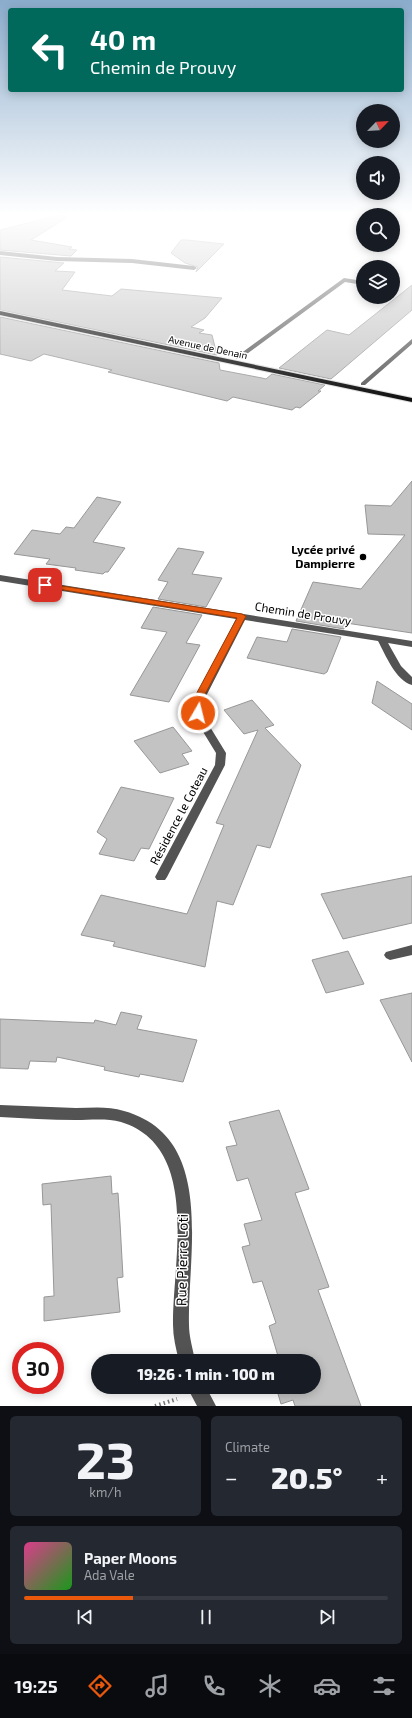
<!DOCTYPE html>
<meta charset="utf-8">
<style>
:root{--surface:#171b24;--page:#242831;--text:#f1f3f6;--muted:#9ea1a6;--line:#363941;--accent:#ea580c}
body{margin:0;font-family:"Exo 2",sans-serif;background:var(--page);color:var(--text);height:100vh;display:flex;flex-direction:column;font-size:15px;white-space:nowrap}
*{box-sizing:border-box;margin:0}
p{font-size:13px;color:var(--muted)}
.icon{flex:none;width:22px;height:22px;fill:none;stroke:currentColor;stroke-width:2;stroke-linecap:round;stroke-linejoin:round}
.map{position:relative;height:1406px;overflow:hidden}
.sheet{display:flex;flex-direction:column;gap:10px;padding:10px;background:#0d0f14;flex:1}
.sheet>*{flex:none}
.banner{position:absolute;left:8px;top:8px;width:396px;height:84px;border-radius:4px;box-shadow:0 2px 10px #0003;background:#00695c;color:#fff;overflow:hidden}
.needle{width:26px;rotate:65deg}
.controls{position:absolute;left:356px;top:104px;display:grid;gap:8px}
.controls a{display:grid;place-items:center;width:44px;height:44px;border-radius:50%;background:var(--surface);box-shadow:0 2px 10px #0003;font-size:20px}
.speed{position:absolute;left:12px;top:1342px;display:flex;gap:8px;font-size:20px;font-weight:700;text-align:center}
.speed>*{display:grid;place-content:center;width:52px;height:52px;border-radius:50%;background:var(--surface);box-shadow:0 2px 10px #0003;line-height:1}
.speed .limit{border:6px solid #d22;background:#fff;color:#111}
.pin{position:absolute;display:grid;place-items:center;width:34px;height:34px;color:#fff;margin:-17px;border-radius:8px;box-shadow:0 2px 6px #0006}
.me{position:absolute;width:44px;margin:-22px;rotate:8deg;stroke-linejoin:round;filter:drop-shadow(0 0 3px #0008)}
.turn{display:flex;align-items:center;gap:14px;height:84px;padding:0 16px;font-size:18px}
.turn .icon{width:52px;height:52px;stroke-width:2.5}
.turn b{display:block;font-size:28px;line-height:34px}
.big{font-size:30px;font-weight:800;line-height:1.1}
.sheet .tile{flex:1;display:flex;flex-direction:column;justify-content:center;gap:6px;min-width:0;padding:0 14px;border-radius:6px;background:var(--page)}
.sheet .dial{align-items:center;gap:0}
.dial b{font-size:52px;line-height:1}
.song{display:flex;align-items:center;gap:12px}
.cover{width:48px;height:48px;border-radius:6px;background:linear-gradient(135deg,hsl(330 70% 55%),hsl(120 70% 35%))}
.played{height:4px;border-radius:2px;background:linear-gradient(90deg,var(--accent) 30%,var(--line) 30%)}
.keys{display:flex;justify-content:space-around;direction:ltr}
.heat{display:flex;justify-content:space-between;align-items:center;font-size:22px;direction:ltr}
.sheet .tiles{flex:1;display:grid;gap:10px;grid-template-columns:1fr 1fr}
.tile:last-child{grid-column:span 2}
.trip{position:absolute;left:91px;top:1354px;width:230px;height:40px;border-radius:20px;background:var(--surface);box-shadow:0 2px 10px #0003;font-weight:800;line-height:40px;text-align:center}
.tab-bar{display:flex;height:64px;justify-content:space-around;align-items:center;background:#090b0e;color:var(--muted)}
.tab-bar .icon{width:28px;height:28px}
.tab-bar .on{color:var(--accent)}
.tab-bar b{font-size:18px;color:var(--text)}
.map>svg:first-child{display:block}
.building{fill:#c3c3c3;stroke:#979797}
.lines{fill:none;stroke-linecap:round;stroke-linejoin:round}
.major-casing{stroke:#dbdbdb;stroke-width:2}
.path{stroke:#757575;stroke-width:4;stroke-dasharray:1.5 3;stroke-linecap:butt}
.minor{fill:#535353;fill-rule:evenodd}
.major{fill:#000;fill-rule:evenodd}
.route{fill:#ea580c;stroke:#983908}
.poi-dot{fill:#000;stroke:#fff;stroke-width:1.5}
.labels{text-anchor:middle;stroke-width:3;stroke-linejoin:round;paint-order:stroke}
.far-street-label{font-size:10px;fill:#000;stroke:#fff}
.poi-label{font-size:12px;font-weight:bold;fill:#000;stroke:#fff;text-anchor:end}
.street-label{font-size:12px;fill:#000;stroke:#fff}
.near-street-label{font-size:14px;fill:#000;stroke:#fff}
</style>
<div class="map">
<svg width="412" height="1406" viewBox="0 0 412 1406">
<rect width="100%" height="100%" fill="#fff"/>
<path class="building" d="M59,215H64L66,218L31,240L72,247L69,249L77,250L71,256L0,250V230Z
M181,240H187L224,244L196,272L198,267L185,263L171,253Z
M0,257L64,263L55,271L75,272L62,290L112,296L121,289L222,298L205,318L191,327L204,330L199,333L212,335L217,355L0,310Z
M412,285V310L331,379L279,368L327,330L349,335Z
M0,317L219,363L220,370L262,378L266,379L272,374L325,385L318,391H321L300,408L296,407L292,410L233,397L227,401L108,372L112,370L44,354L31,361L0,354Z
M412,481V633L346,623L344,629L296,621L313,582L361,589L405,535L368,534L365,505L391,506Z
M97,497L121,502L93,542L125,548L108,572H105L103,574L75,570L76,568L46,564L50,559L14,554L32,530L60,534L66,527L74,528Z
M178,548L204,552L192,574L222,578L206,607L158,599L168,582L158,580Z
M153,607L202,615L186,643L200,645L169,702L130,695L167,632L141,628Z
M292,629L341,637L327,672L324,674L247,658L257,637L287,642Z
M377,681L412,704V730L372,703Z
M252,700L274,725L265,728L301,765L270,848L257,845L233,905L217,901L205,967L113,946L115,942L81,935L101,895L187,914L224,825L216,823L258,730L244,734L224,710Z
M173,727L192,751L182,754L189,764L160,773L134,741Z
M121,787L174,798L149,849L141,848L134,861L99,854L107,839L97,832Z
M412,876V923L343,939L321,894Z
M348,951L364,984L326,993L312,960Z
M412,993V1062L380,1000Z
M121,1012L142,1016L137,1029L197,1040L183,1082L140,1074L139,1077L104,1070L105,1067L57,1057L56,1062L30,1061L28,1069L0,1068V1019L94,1023L95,1020L116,1025Z
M279,1110L309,1189L295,1193L329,1287L318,1290L361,1406H295L293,1400L281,1404L276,1387H314V1361H268L267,1359L278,1356L269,1326L276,1323L262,1281L253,1283L242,1247L250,1245L244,1224L262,1220L248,1178L237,1181L226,1147L237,1145L229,1122Z
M111,1176L112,1194L118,1193L120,1223L123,1277L117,1278L120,1312L44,1321V1297L54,1296L51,1204L43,1205L42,1184Z"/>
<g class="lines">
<defs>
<path id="major" d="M0,311L412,398V402L0,315Z"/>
</defs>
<use href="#major" class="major-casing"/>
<path class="path" d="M155,1406L177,1399"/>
<path class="minor" d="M0,251L57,257L132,259L194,266L197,268L194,270L132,263L57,261L0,255Z
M344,278L363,281V285L345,282L240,359H236V357Z
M412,339V344L365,385H361V383Z
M0,575L412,641V647L388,643L401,666L412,677V685C396,681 385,654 378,641L245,620L201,706L207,722L226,753L225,765L167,877L165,880H157L155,877L215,765L216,753L197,722L191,706L236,619L0,581Z
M412,945V955L390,960L386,958L384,955L386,952Z
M0,1105C25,1106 50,1107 76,1108C92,1108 108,1106 124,1111C217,1137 187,1254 189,1325C189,1337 193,1349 195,1361H179C176,1349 173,1337 173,1325C172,1263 202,1147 121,1122C107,1118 90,1120 76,1120C50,1120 25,1118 0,1117Z
M187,1387H206L216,1406H197Z"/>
<use href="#major" class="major"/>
</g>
<linearGradient id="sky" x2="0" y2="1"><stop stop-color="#8baccc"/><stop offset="0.52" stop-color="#fff"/><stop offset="1" stop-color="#fff" stop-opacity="0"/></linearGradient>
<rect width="412" height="412" fill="url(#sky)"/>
<path class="route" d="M43,583L242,614L246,616L202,700L200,706L202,713L198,716L195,715L191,706L193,700L237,618L45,587H43Z"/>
<circle class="poi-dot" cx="363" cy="557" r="4"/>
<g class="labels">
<g class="far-street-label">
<text transform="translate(208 347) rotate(12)" y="4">Avenue de Denain</text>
</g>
<g class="poi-label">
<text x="355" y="554">Lycée privé<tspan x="355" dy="14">Dampierre</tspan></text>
</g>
<g class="street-label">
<text transform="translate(303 614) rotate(9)" y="4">Chemin de Prouvy</text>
<text transform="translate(179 816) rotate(-62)" y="4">Résidence le Coteau</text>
</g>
<g class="near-street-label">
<text transform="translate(182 1260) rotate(-89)" y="5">Rue Pierre Loti</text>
</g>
</g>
</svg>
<div class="controls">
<a><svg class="needle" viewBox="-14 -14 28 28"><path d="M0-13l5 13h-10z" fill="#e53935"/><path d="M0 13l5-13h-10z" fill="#9ea1a6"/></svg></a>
<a><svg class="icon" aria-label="sound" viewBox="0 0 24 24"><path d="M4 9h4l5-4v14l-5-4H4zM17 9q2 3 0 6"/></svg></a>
<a><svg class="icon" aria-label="search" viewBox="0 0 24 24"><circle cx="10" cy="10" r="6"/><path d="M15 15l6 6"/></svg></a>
<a><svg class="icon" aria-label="layers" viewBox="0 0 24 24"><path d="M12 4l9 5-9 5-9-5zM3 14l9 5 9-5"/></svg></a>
</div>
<div class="speed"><div class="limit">30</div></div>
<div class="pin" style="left:45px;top:585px;background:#d93025"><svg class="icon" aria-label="arrive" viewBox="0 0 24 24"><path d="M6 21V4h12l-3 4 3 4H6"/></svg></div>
<svg class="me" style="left:198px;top:713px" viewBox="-20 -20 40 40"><circle r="17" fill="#ea580c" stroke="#fff" stroke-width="3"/><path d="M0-11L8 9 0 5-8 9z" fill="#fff"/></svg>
<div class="trip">19:26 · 1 min · 100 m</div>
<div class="banner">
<div class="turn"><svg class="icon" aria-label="left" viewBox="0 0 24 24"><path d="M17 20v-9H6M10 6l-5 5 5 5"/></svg><div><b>40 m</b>Chemin de Prouvy</div></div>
</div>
</div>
<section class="sheet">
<div class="tiles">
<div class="tile dial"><b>23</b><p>km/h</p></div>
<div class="tile"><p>Climate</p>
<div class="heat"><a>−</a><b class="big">20.5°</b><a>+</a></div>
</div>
<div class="tile">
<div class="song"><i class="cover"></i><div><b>Paper Moons</b><p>Ada Vale</p></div></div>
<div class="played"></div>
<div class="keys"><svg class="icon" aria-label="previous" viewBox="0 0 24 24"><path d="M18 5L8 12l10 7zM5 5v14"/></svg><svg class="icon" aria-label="pause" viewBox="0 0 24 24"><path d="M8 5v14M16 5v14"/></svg><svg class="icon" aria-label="next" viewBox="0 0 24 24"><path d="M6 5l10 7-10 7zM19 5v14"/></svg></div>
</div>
</div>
</section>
<nav class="tab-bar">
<b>19:25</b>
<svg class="icon on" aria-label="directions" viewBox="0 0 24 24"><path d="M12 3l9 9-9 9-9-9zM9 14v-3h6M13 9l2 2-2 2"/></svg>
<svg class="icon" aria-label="music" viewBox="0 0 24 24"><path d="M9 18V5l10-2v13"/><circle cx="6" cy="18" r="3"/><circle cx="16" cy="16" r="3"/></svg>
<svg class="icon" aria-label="phone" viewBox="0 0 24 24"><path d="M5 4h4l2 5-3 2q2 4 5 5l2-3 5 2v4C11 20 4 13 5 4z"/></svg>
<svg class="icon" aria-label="climate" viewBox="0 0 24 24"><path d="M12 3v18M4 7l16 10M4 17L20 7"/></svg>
<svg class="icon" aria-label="car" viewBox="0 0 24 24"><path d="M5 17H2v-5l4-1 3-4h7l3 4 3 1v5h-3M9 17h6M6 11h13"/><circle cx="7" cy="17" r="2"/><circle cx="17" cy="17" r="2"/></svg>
<svg class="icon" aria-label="filters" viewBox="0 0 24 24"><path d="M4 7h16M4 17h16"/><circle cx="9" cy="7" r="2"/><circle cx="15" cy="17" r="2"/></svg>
</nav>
